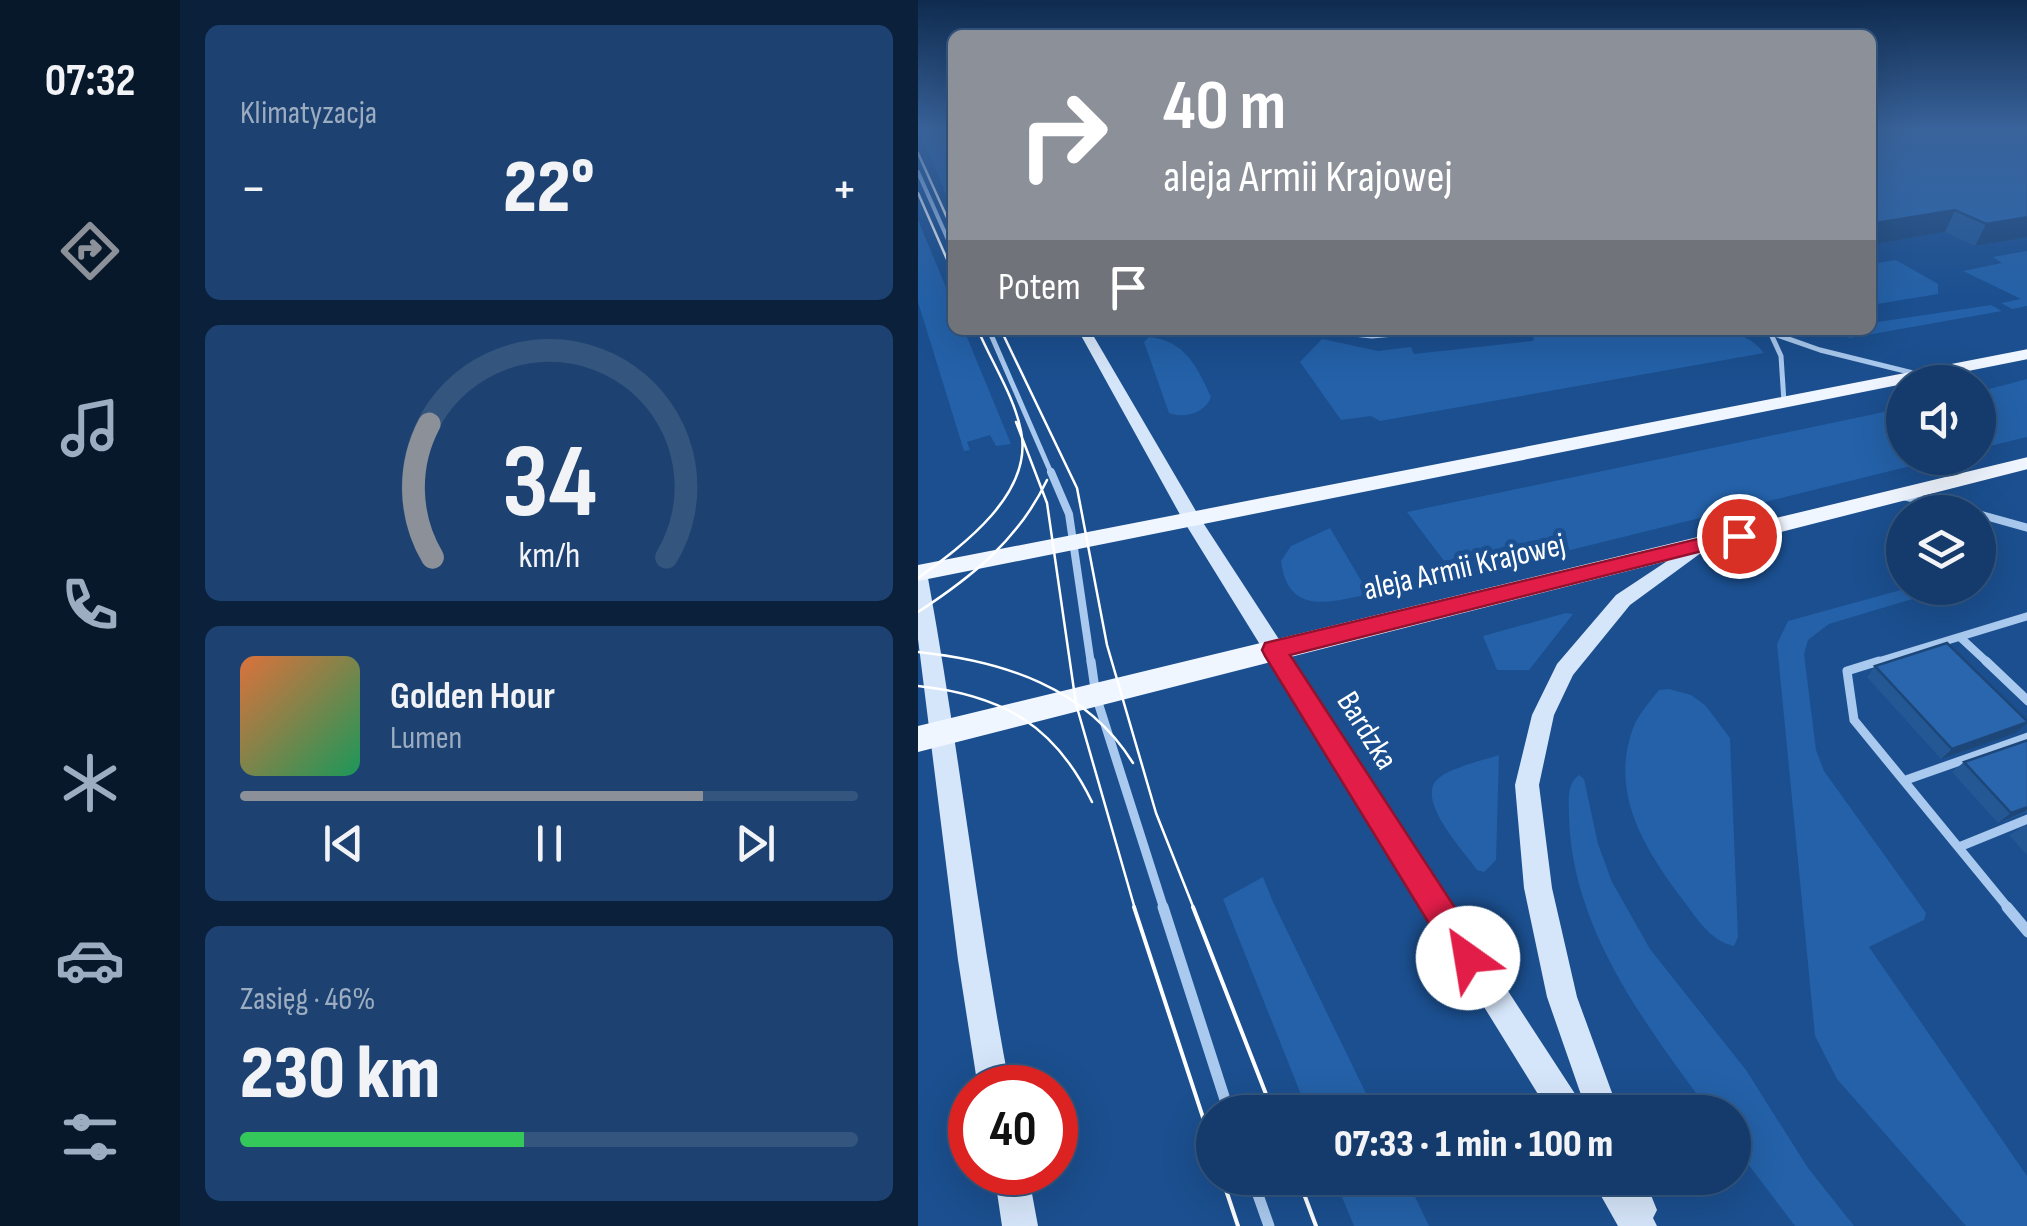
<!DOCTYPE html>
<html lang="pl">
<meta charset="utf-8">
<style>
:root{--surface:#143b6b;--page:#1d4271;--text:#f1f3f6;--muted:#9dadc1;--line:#33557e;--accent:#8c9099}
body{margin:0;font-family:"Sofia Sans Condensed",sans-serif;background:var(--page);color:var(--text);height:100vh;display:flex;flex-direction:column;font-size:38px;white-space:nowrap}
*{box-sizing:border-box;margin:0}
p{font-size:32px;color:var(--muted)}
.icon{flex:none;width:55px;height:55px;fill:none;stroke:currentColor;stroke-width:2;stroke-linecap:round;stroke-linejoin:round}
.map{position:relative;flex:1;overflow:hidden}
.drawer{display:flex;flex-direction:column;gap:25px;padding:25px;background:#0b203b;width:738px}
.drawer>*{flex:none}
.guide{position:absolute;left:30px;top:30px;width:928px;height:305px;border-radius:15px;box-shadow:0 10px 40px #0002,0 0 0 2px var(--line);background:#8c9099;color:#fff;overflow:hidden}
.buttons{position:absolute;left:968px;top:365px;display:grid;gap:20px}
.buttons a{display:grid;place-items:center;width:110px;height:110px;border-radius:50%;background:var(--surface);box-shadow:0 10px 40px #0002,0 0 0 2px var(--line);font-size:50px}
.speed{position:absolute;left:30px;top:1065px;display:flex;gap:20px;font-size:50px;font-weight:700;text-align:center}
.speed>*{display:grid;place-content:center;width:130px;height:130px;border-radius:50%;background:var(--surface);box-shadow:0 10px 40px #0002,0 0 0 2px var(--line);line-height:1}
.speed .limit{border:15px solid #d22;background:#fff;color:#111}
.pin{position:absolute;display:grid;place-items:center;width:85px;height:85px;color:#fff;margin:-42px;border:5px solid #fff;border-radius:50%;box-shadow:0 2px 10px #0007}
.me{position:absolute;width:110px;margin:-55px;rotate:328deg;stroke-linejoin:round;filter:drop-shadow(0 0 8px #0008)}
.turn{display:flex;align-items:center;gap:35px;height:210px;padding:0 50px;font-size:45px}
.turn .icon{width:130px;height:130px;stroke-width:2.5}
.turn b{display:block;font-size:70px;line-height:85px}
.then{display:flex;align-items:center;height:95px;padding:0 50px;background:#0003;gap:20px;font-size:38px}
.big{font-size:75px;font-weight:800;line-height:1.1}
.drawer .tile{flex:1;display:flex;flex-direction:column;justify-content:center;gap:15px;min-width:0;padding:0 35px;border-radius:15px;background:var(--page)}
.drawer .dial{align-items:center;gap:0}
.dial svg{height:260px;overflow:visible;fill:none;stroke:var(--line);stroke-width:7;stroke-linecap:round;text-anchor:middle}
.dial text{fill:var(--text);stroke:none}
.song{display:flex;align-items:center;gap:30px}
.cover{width:120px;height:120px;border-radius:15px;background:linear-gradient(135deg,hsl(20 70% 55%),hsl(150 70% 35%))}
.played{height:10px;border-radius:5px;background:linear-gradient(90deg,var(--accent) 75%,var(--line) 75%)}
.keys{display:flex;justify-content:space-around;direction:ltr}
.heat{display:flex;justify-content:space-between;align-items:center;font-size:55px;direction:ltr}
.charge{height:15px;border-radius:8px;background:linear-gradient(90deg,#34c759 46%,var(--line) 0)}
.trip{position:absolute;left:278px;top:1095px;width:555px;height:100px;border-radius:50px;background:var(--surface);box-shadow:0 10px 40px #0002,0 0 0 2px var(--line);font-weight:800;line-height:100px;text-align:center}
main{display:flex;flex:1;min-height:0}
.menu{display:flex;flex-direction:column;width:180px;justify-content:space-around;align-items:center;background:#08182b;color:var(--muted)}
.menu .icon{width:70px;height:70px}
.menu .current{color:var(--accent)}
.menu b{font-size:45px;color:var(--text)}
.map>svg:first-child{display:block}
.green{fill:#2461a8}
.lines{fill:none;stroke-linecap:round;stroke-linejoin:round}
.lane-far4{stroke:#a9c9ee;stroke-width:4}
.lane-far3{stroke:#a9c9ee;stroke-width:5}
.lane-far2{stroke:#a9c9ee;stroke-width:8}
.lane-far1{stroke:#a9c9ee;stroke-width:9}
.lane{stroke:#a9c9ee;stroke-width:11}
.secondary{fill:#d6e6fa;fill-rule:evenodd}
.primary{fill:#f0f6ff;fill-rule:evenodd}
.tram-far1{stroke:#fff;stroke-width:2.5}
.tram{stroke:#fff;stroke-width:4}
.wall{fill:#245895}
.shaded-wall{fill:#1d4779}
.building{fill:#2a66ad;stroke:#1d4779;stroke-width:2.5}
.route{fill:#e11d48;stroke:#92132f;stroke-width:2.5}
.labels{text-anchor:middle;stroke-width:10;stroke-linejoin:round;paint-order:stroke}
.street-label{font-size:32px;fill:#fff;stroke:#1b4f8f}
</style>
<main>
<nav class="menu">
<b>07:32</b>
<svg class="icon current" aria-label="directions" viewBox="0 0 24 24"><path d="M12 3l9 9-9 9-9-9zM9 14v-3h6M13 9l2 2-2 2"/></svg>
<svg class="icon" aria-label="music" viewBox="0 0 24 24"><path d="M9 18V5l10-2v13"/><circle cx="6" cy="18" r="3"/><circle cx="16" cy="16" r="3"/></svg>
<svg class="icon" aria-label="phone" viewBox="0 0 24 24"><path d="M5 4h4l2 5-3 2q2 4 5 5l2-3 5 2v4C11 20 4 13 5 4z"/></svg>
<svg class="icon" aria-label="climate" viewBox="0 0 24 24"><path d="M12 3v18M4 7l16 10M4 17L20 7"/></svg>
<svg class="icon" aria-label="car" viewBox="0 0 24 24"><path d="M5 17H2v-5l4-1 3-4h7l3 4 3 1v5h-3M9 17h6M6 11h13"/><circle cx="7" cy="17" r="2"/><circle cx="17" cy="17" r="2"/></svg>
<svg class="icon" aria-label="filters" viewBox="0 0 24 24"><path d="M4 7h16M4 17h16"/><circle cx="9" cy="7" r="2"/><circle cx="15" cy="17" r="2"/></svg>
</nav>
<section class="drawer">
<div class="tile"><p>Klimatyzacja</p>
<div class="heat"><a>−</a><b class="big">22°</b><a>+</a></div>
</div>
<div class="tile dial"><svg viewBox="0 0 100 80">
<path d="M14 69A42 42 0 1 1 86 69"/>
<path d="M14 69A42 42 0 0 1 13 28" stroke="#8c9099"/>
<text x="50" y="56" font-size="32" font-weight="700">34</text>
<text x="50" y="72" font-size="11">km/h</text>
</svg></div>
<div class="tile">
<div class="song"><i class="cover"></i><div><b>Golden Hour</b><p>Lumen</p></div></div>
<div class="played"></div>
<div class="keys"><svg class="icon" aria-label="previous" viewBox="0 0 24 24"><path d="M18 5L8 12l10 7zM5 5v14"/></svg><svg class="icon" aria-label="pause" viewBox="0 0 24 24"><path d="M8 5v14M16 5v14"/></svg><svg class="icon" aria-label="next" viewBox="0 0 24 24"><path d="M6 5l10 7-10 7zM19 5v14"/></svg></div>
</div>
<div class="tile"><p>Zasięg · 46%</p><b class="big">230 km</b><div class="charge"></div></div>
</section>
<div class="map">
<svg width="1110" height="1226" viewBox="0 0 1110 1226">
<rect width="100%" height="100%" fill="#1b4f8f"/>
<path class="green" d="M0,129H22L35,145V211Z
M0,220L35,304V330H46L93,444L78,446L72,435L49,442L52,450L46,451L0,302Z
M1109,251V306L1094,309L1083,303L1103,299L1045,271L1084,263L1075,257Z
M978,260L1020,284V294L953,305V264Z
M1073,305L1084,311L932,338L906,330H952L953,323Z
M725,330C764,330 819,318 846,353L462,421L453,416L423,420L382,362L404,339L460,351L493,347L496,354L615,341L616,337C653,332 686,335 725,330Z
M231,337C268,341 279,367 293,397C287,413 267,419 251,413L226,342Z
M1109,379V437L1060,449V392Z
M985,408V458H1025L539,578L489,512Z
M412,528L451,594C410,603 370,615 363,561L373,546Z
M990,588H1031L911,624L890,640L886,654L898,750L906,771L1008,913L1006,920L951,947L1109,1176V1226H1048L919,1079L897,1036L859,644L870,621Z
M648,613L655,614L611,670H579L565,636Z
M751,689L773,695L787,705L812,738L820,937L816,946C794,942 778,918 765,900C727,850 691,793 715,728C720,715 732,701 741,690Z
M581,755L578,860L566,872L559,870C545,850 494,797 522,777C538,766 563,761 581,755Z
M661,775L666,779L680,844L694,882L732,949L828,1070L890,1168L936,1226H877L815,1144V1112H792C728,1025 654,930 651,817C651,801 648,784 661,775Z
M345,877L355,902L457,1112H390L305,899Z
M416,1178H488L511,1226H436Z"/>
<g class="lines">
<path class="lane-far4" d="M0,172L35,251"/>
<path class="lane-far3" d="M71,330L134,475
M398,330L454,336L520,330
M845,330L902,350L999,374
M852,332L863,356L866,402"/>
<path class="lane-far2" d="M133,472L151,514L173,664
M985,496L1055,512
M1060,514L1110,528
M1043,638L1071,664
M952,664L1110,616"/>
<path class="lane-far1" d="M173,661L178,696L246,909
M961,661L929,671L936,720L1091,909
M1068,661L1110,701
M988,780L1110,737
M1041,847L1110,819"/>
<path class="lane" d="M245,907L311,1112
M1089,907L1110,932
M334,1178L351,1226"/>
<path class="secondary" d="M160,330H172L282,518L661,1100L665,1112H631L265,520Z
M781,540L790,546L787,550L712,605L655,675L636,715L621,785L634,888L659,997L701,1112H669L629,997L606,888L597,785L614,715L639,664L698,595Z
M0,571L10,578C41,747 59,918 92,1088H60L40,960L0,639Z
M76,1172H110L120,1226H84Z
M673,1178H726L739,1210L735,1218L739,1226H700Z"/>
<path class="primary" d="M1110,349V359L0,581V565Z
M1110,457V469L0,752V726Z"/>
<path class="tram-far1" d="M0,153L35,231
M0,193L35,273
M83,330L159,488L189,645L238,813L276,909
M98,422L129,503L158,704L217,909
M0,578C44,546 116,494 103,431C96,396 74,363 60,330
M0,612C54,577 101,539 129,480
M0,652C85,661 168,687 215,763
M0,686C84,695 137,725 174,802"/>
<path class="tram" d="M216,907L295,1148
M275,907L355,1112
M304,1178L320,1226
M380,1178L398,1226"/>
</g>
<path class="wall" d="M1110,129V237L1057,246L1027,232L952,245Z
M957,666L1098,733L1023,759L949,677Z
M1110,740V812L1080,823L1034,772L1046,762Z
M1110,824V856L1091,835Z"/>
<path class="shaded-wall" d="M1037,210L1027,232L952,245V224Z
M1110,217V237L1057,246L1068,224Z
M1110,722L1098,733L1023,759L1034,749Z
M1110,807L1108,811L1080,823L1093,813Z"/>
<path class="building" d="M952,129H1110V217L1068,224L1037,210L952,224Z
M1029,643L1110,722L1034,749L957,666Z
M1110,740V807L1093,813L1046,762Z"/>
<linearGradient id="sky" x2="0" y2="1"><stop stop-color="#0f2b4f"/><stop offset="0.43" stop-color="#39639b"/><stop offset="1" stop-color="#39639b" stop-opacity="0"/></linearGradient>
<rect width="1110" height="300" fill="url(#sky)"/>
<path class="route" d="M821,529L831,536L828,540L372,655L562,946L567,958L562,969L550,974L539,969L347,656L344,650L347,643Z"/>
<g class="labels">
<g class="street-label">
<text transform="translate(546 566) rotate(-13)" y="11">aleja Armii Krajowej</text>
<text transform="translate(450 730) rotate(58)" y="11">Bardzka</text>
</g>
</g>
</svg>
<div class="buttons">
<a><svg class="icon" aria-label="sound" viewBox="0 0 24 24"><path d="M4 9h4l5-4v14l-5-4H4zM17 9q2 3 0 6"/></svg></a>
<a><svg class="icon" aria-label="layers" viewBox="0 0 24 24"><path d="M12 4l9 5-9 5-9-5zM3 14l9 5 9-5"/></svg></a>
</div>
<div class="speed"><div class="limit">40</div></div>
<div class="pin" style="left:821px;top:536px;background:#d93025"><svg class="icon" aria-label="arrive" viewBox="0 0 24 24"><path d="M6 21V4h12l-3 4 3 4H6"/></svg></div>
<svg class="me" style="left:550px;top:958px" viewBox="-20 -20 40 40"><circle r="19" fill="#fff"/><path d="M0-13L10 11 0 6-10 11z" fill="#e11d48"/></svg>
<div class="trip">07:33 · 1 min · 100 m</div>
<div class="guide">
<div class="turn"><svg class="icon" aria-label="right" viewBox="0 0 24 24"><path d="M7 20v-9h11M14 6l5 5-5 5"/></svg><div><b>40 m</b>aleja Armii Krajowej</div></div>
<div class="then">Potem<svg class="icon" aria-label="arrive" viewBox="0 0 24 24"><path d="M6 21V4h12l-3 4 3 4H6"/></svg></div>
</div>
</div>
</main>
